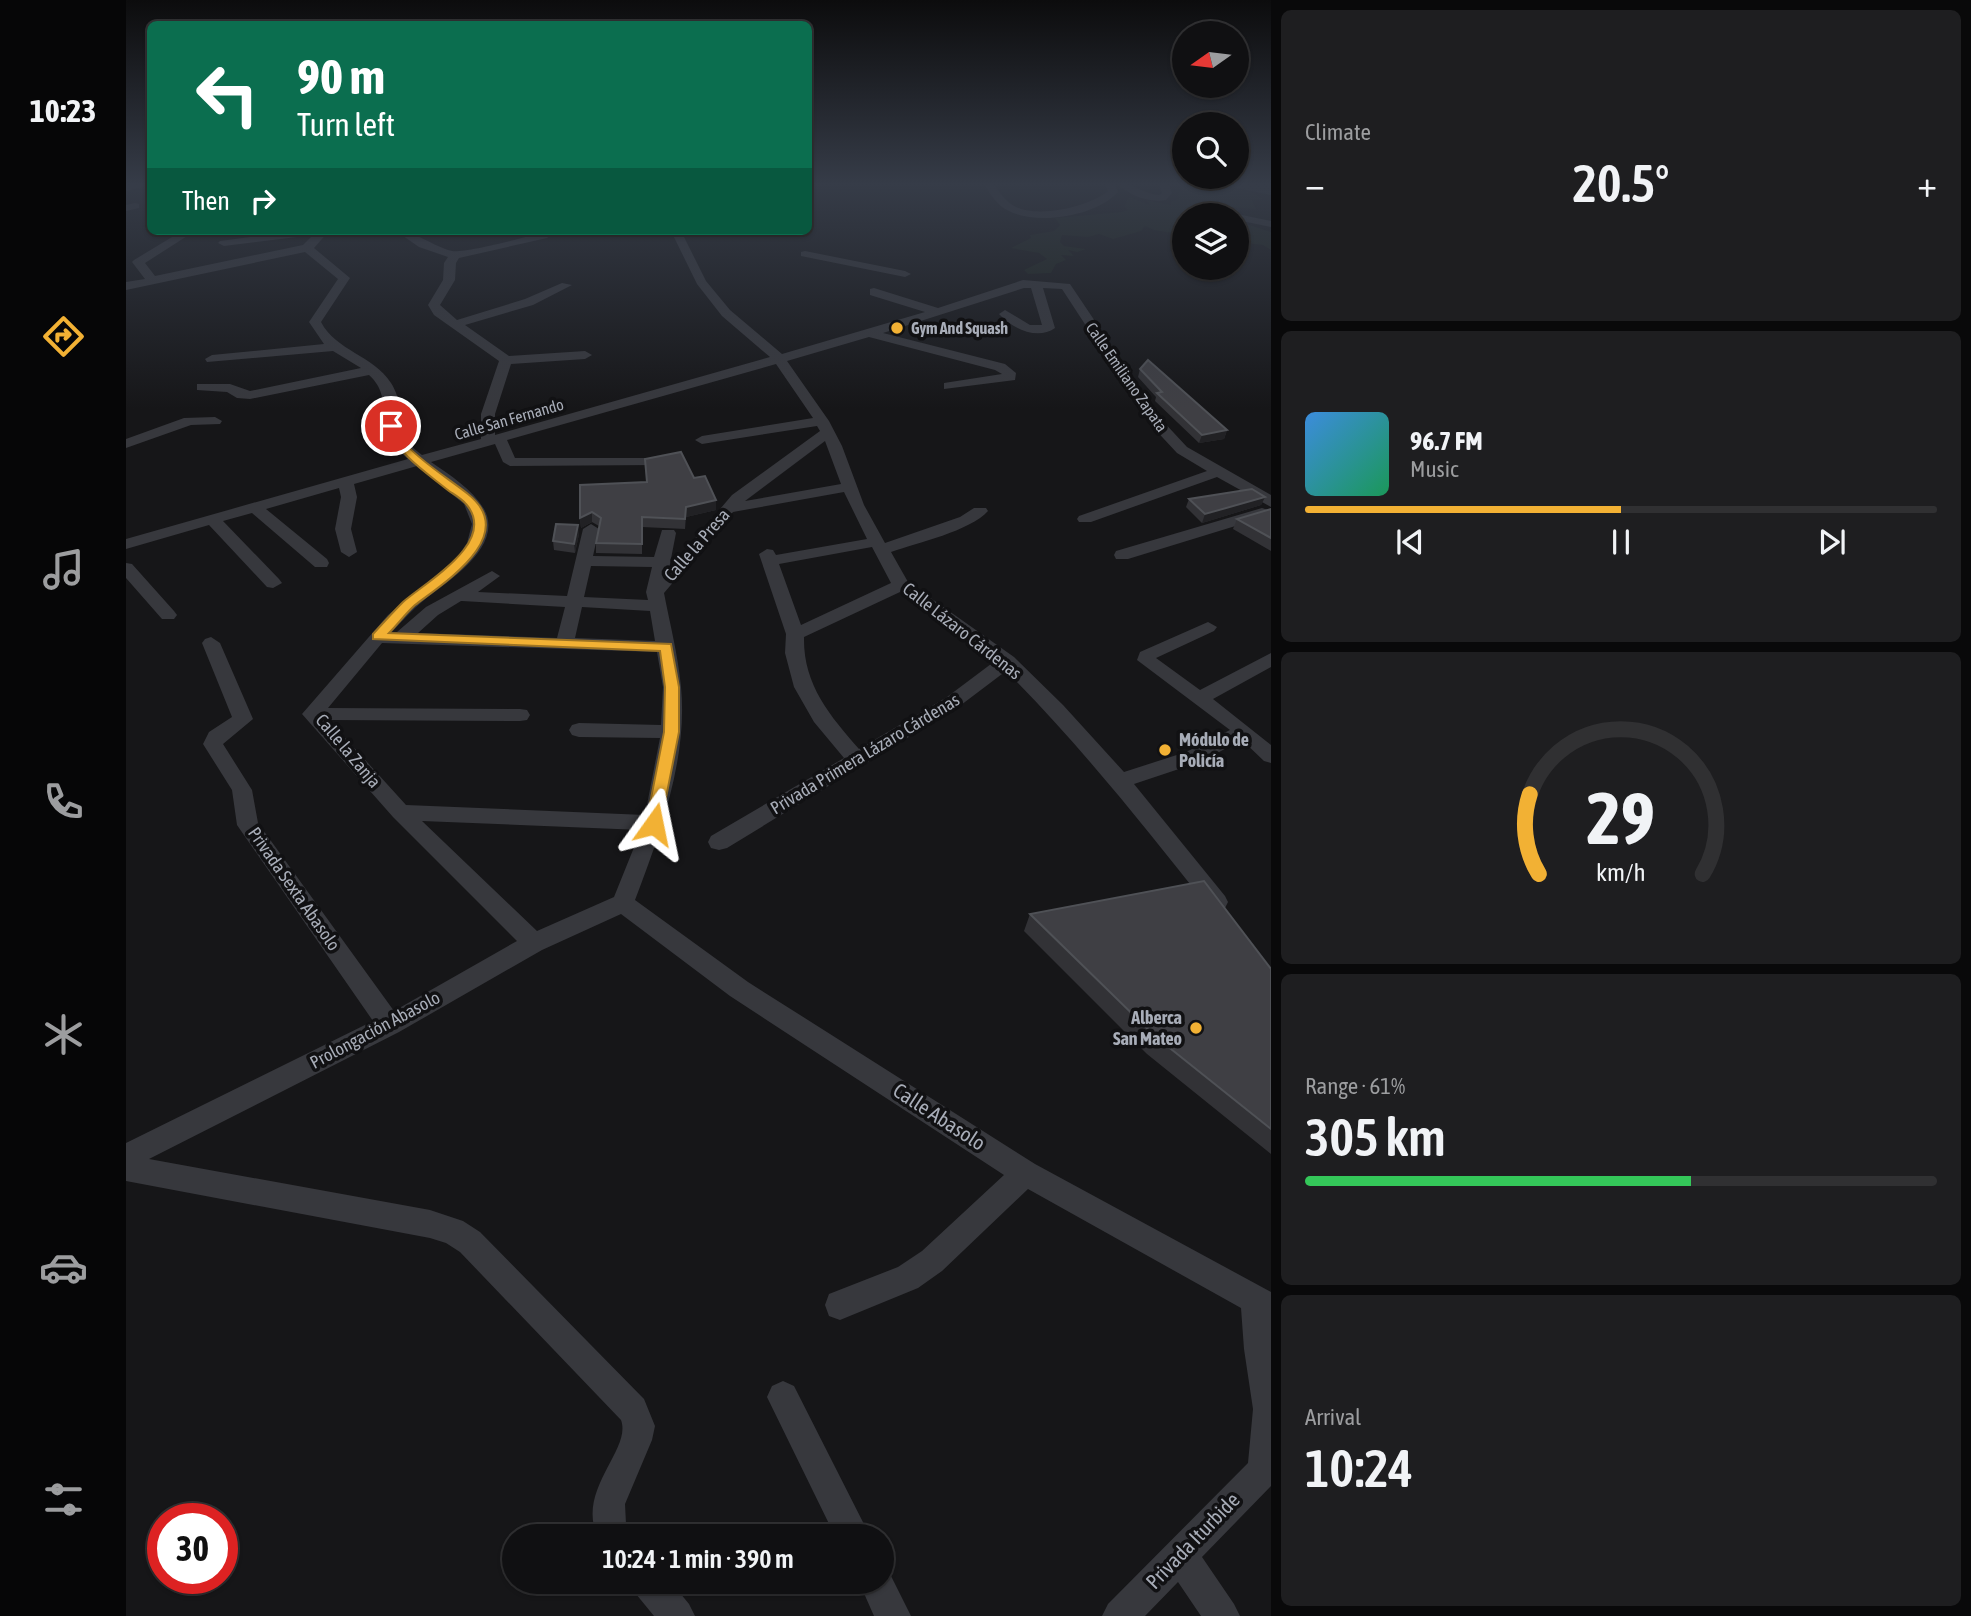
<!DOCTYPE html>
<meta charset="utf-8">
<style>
:root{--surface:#101012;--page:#1e1e20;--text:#f1f3f6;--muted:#9c9d9f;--line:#303032;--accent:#f2b134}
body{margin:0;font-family:"Asap Condensed",sans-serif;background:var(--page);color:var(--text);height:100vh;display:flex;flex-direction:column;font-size:26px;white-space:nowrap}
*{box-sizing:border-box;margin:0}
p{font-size:23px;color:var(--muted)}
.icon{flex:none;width:38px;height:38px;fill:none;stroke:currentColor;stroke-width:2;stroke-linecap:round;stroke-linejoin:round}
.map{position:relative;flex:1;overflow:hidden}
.drawer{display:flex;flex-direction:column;gap:10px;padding:10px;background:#09090a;width:700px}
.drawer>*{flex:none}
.banner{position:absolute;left:21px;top:21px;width:665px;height:214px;border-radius:10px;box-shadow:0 2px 5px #0004,0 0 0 2px var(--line);background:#0b6e4f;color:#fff;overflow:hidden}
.needle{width:46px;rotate:256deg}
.tools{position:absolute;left:1046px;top:21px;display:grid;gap:14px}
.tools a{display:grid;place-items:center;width:77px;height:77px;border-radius:50%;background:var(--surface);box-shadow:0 2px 5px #0004,0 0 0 2px var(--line);font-size:35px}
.speed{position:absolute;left:21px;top:1503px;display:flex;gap:14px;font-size:35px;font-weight:700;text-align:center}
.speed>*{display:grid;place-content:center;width:91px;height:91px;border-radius:50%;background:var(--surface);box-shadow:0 2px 5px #0004,0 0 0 2px var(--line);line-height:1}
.speed .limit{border:10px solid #d22;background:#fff;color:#111}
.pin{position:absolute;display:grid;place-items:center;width:60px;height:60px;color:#fff;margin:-30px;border:4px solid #fff;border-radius:50%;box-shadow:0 2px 7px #0007}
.me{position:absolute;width:77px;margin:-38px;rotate:12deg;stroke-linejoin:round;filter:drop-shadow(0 0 5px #0008)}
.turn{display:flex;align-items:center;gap:24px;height:147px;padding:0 35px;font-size:32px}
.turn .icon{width:91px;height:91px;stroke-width:2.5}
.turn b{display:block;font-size:49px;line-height:60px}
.then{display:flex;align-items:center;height:66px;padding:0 35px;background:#0003;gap:14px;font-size:26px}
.big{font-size:52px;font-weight:600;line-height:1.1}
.drawer .tile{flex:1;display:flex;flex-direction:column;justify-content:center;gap:10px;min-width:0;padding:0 24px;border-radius:10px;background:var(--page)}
.drawer .dial{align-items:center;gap:0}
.dial svg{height:182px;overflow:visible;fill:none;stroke:var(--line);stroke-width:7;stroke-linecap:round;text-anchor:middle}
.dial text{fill:var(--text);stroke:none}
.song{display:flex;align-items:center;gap:21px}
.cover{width:84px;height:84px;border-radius:10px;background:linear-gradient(135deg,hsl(210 70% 55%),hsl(150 70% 35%))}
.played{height:7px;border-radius:4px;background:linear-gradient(90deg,var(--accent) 50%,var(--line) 50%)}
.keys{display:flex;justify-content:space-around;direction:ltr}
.heat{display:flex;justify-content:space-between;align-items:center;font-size:38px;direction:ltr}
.charge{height:10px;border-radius:5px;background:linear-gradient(90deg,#34c759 61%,var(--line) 0)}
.trip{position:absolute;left:376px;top:1524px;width:392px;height:70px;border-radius:35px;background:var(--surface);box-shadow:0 2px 5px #0004,0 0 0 2px var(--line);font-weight:600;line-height:70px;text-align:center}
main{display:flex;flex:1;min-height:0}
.dock{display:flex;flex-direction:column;width:126px;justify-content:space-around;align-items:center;background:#060607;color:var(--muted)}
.dock .icon{width:49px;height:49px}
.dock .selected{color:var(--accent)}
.dock b{font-size:32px;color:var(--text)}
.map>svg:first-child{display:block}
.green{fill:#1c231d}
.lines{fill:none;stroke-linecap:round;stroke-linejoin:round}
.river{fill:#2c353c;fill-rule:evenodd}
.minor{fill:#37383d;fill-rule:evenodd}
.wall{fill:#323236}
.shaded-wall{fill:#212124}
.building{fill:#3f3f44;stroke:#4f5156;stroke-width:2}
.route{fill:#f2b134;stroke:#9d7322;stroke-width:2}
.poi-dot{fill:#f2b134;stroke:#111113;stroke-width:2.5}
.labels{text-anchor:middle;stroke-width:7;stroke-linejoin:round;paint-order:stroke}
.far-poi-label{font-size:16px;font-weight:bold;fill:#a8adb8;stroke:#111113;text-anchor:start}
.far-street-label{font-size:16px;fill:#a8adb8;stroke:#111113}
.street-label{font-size:18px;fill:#a8adb8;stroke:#111113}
.poi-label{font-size:18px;font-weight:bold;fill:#a8adb8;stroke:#111113;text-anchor:start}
.near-street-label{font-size:21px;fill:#a8adb8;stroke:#111113}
</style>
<main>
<nav class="dock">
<b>10:23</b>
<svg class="icon selected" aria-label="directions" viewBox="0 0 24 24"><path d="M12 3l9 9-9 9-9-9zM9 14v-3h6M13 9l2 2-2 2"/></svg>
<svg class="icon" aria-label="music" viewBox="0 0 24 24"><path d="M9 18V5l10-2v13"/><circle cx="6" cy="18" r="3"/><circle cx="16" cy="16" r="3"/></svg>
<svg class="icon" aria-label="phone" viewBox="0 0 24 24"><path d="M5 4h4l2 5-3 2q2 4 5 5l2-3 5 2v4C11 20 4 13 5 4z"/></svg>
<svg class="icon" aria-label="climate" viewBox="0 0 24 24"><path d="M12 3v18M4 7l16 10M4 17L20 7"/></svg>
<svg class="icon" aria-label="car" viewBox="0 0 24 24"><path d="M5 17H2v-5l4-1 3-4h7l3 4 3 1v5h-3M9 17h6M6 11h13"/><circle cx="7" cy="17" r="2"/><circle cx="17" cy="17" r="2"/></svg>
<svg class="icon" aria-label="filters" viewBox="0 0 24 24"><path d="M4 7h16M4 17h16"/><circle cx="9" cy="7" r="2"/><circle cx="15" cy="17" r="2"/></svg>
</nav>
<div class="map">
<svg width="1145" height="1616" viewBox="0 0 1145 1616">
<rect width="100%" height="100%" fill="#161618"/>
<path class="green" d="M1034,183H1092L1102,188L1125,192L1137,199L1126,200L1130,209L1088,206L1070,211L1080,215H1059V235L1028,230L1019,226L1015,231L987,239L973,234L962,237L936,235L934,242L938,246L960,249L951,252L942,250L948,256L935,255L940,260L930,264L925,273L902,274L898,270L921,259L913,253L885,248L905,238L904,235L928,231L934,225L929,218L996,212L1002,210L998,206L1003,197L1024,205L1020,200L1045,205L1044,202L1053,199L1052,195L1059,186Z
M1111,221L1145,232V250L1137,245L1111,242Z"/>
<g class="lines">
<path class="river" d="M1102,183H1145V195L1105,187Z"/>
<path class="minor" d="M10,183H24V185L0,191V185Z
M857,183H867C873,192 880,202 890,207C913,218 963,207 982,191L978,183H988L992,192C970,216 912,226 883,211C871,206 864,193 857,183Z
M990,183C1006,182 1017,194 1033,195L1036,193L1032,183H1042L1046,193L1040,200C1021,203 1003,195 990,183Z
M9,203L13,204V208L0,211V205Z
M1111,214L1145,221V227L1111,220V215H1107Z
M56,231H69L19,263L29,276L177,245L187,235L98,246L92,243L94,241L170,231H203L188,248L224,278L195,322C210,351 247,355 265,383C283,411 261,429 296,455L355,439V414L373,361L308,315L302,305L317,280L318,263L322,257L293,247L270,231C290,231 306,246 326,251C335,254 408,236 417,231H430L421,238L333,258L330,263L329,280L314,305L331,320L399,299L436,283L446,285L407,305L339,325L383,356L459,351L466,355L459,359L385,364L369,414V435L644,357L596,316L571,284L545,231H555L580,281L604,310L656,354L799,312L744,295V289L748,288L812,308L897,280L944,284L1034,418L1061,447L1145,495V507L1091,477L965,522H953L951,519L953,516L1081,471L1051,453L1024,424L936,289L917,288L929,328C911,341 886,328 873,314L879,310L904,325H916L905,288H898L757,333L879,364L890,373L889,380L818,389V383L876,374L869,370L743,337L661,361L703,421L716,446L738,505L759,543L834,517L848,508H860L862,511C844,531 791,543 765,552L782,582L888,657L937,705L998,772L1060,752L1104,730L1011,660L1014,652L1082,622L1091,627L1088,631L1030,658L1074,690L1145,653V667L1087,699L1145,745V763L1138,761L1116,740L1074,762L1008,784L1099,896L1102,902L1099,908L1091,911L1083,908C1018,826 954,745 880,671L835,705L601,848L593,850L585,848L582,842L585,836L718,758L688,722L668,687L659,653L660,634L633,554L641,549L647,550L650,555L741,539L718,492L607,512L538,593C544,625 552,654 555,687C562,758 534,834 509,900L622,982L909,1164L1145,1292V1486L1076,1557L1108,1604L1114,1616H1075L1052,1582L1019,1616H976L982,1604L1122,1463L1127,1409L1118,1349L1115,1308L902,1189L816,1271L792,1288L714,1320L703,1316L699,1305L703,1294L772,1267L796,1251L878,1175L604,996L495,914L416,950L273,1032L23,1159L304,1210L337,1221L354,1232L518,1399L529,1426L526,1440L499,1504L500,1524L505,1536H471C451,1488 506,1450 495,1420L334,1252L320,1243L304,1238L0,1181V1143L247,1021L111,825L106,790L77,744L83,732L106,717L76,643L79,639L85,637L94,643L127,719L97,744L126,790L132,823L268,1011L391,941L267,817L176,714L262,615L330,559L341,543L346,524L338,504L291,466L228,484L231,497L225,529L231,552L223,557L215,552L209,529L215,497L213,488L140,509L201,559L203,563L201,567H189L126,513L97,521L153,579L156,583L147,588L141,587L83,525L0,549V539L282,459C245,428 270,399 243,375L124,399L111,398L101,392L71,390V384H104L124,391L235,368L207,351L81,362L79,359L86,355L198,344L183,322L212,279L179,252L0,290V282L19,279L6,262L8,260ZM650,364L687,418L576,436L569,440L576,444L691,426L694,431L606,495L543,569L550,533L548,530H536L528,557L467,556L473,529L465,524L457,529L441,596L352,592L374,576L366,571L300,607L271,632H266C276,621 286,610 297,601C320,582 379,547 358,509C346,489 324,475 305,462L369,444L377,462L384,466L533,465L535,462L533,459L528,458H389L381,440ZM699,441L715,484L619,501ZM746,547L765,583L675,625L653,564ZM465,566L526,567L520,592L522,600L458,597ZM774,592L869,661L821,697L733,749C703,715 677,684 678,637ZM335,601H336L439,607L431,638L292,633L312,615ZM456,607L524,611L529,641L449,638ZM256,643L531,652L537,687L535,725L453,723L446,725L443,730L446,735L453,737L534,738L519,815L280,805L203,720L394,721L401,720L404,715L401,710L394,709L202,708ZM296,821L515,830L488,897L411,931Z
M679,251L779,271L785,274L779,277L675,256V252Z
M89,417L96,421L94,424L65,425L0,448V439L58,418Z
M1136,508L1142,510L1144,513L1142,516L1002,559H990L988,555L990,551Z
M0,563L6,564L48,611L51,615L48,619H36L0,578Z
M657,1381L668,1386L744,1536H709L641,1397L646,1386Z
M756,1567L762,1570L785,1616H748L733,1582H756Z
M505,1582H545L563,1604L569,1616H528L510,1594Z"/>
</g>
<path class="wall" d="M1014,369L1101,430L1098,439L1073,443L1029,401L1030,397L1012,377Z
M568,478L590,510L560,517L559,529L516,527V554L470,553V543L473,526L466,522L455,528L454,518L520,482Z
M1139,497L1135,505L1076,523L1060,507L1063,499Z
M1145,509V551L1107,529L1111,519Z
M453,534L449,553L428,550L427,541Z
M904,914L1145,969V1154L1021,1054L898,931Z"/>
<path class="shaded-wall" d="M1101,430L1098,439L1073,443L1076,435Z
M1139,497L1135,505L1076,523L1079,514Z
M590,500V510L560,517L559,529L560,507Z
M466,512V522L455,528L454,518Z
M452,525L453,534L449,553L448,544Z"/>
<path class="building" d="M1022,360L1101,430L1076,435L1031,393L1036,392L1014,369Z
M555,452L568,478L579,476L590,500L560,507L559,519L516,517V544L470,543L475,518L466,512L454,518V485L521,482L519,459Z
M1126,489L1139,497L1079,514L1063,499Z
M1145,509V538L1111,519Z
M430,524L452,525L448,544L427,541Z
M1078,881L1145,969V1129L1030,1037L904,914Z"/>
<linearGradient id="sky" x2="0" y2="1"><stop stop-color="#0c0c0d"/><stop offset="0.45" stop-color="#363c48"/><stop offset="1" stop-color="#363c48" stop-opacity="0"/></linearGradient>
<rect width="1145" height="409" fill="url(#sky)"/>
<path class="route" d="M261,424H269C272,430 275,437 279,443C291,459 326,481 342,494C394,535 319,582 289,605C280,613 272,624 263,633L545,644L553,687V732L534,828L528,829L520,824L538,732L539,687L534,651L247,639V634C257,623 267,612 277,602C298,583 373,542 340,504C336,499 329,495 323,491C297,470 275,457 260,426Z"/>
<g class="poi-dot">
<circle cx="771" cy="328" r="7"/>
<circle cx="1039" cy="750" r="7"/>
<circle cx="1070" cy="1028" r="7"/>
</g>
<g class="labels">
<g class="far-poi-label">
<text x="785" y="334">Gym And Squash</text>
</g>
<g class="far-street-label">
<text transform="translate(1001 377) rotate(55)" y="6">Calle Emiliano Zapata</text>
<text transform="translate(383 419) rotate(-16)" y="6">Calle San Fernando</text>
</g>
<g class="street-label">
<text transform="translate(571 545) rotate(-49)" y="6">Calle la Presa</text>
<text transform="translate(836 631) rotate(38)" y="6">Calle Lázaro Cárdenas</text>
<text transform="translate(222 751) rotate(50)" y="6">Calle la Zanja</text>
<text transform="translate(739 754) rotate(-31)" y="6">Privada Primera Lázaro Cárdenas</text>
<text transform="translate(168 889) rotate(55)" y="6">Privada Sexta Abasolo</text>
<text transform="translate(249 1030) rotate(-28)" y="6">Prolongación Abasolo</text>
</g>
<g class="poi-label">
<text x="1053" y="746">Módulo de<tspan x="1053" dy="21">Policía</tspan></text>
<text x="1056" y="1024" text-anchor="end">Alberca<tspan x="1056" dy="21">San Mateo</tspan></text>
</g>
<g class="near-street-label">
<text transform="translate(813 1117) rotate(33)" y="7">Calle Abasolo</text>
<text transform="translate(1067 1541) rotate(-46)" y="7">Privada Iturbide</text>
</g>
</g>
</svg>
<div class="tools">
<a><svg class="needle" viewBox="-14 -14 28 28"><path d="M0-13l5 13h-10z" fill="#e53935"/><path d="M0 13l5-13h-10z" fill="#9c9d9f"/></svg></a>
<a><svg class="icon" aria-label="search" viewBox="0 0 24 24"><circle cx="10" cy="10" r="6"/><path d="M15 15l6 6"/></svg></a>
<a><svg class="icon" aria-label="layers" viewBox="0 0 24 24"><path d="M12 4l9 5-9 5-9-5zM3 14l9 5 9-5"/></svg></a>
</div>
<div class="speed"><div class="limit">30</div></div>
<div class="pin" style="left:265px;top:426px;background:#d93025"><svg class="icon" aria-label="arrive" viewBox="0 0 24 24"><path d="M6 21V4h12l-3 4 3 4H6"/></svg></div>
<svg class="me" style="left:528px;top:824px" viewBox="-20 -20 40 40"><path d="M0-17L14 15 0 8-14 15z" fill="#f2b134" stroke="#fff" stroke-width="4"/></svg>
<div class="trip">10:24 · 1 min · 390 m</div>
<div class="banner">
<div class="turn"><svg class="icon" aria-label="left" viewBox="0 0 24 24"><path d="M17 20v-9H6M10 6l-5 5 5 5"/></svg><div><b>90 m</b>Turn left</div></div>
<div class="then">Then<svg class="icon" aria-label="right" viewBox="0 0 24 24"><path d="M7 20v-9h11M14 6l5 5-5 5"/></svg></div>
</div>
</div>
<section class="drawer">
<div class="tile"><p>Climate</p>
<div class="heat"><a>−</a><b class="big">20.5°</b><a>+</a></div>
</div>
<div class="tile">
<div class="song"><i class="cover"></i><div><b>96.7 FM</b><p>Music</p></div></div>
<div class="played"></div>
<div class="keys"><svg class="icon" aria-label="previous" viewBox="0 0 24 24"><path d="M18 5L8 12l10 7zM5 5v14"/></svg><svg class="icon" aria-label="pause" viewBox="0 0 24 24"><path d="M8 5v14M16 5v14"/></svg><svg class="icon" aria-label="next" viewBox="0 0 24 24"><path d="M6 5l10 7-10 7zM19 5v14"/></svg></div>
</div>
<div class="tile dial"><svg viewBox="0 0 100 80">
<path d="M14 69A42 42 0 1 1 86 69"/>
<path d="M14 69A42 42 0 0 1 10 34" stroke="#f2b134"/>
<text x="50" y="56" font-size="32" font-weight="700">29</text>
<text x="50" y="72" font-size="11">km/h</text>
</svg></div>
<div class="tile"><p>Range · 61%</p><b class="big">305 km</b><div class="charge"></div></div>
<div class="tile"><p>Arrival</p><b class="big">10:24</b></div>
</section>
</main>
